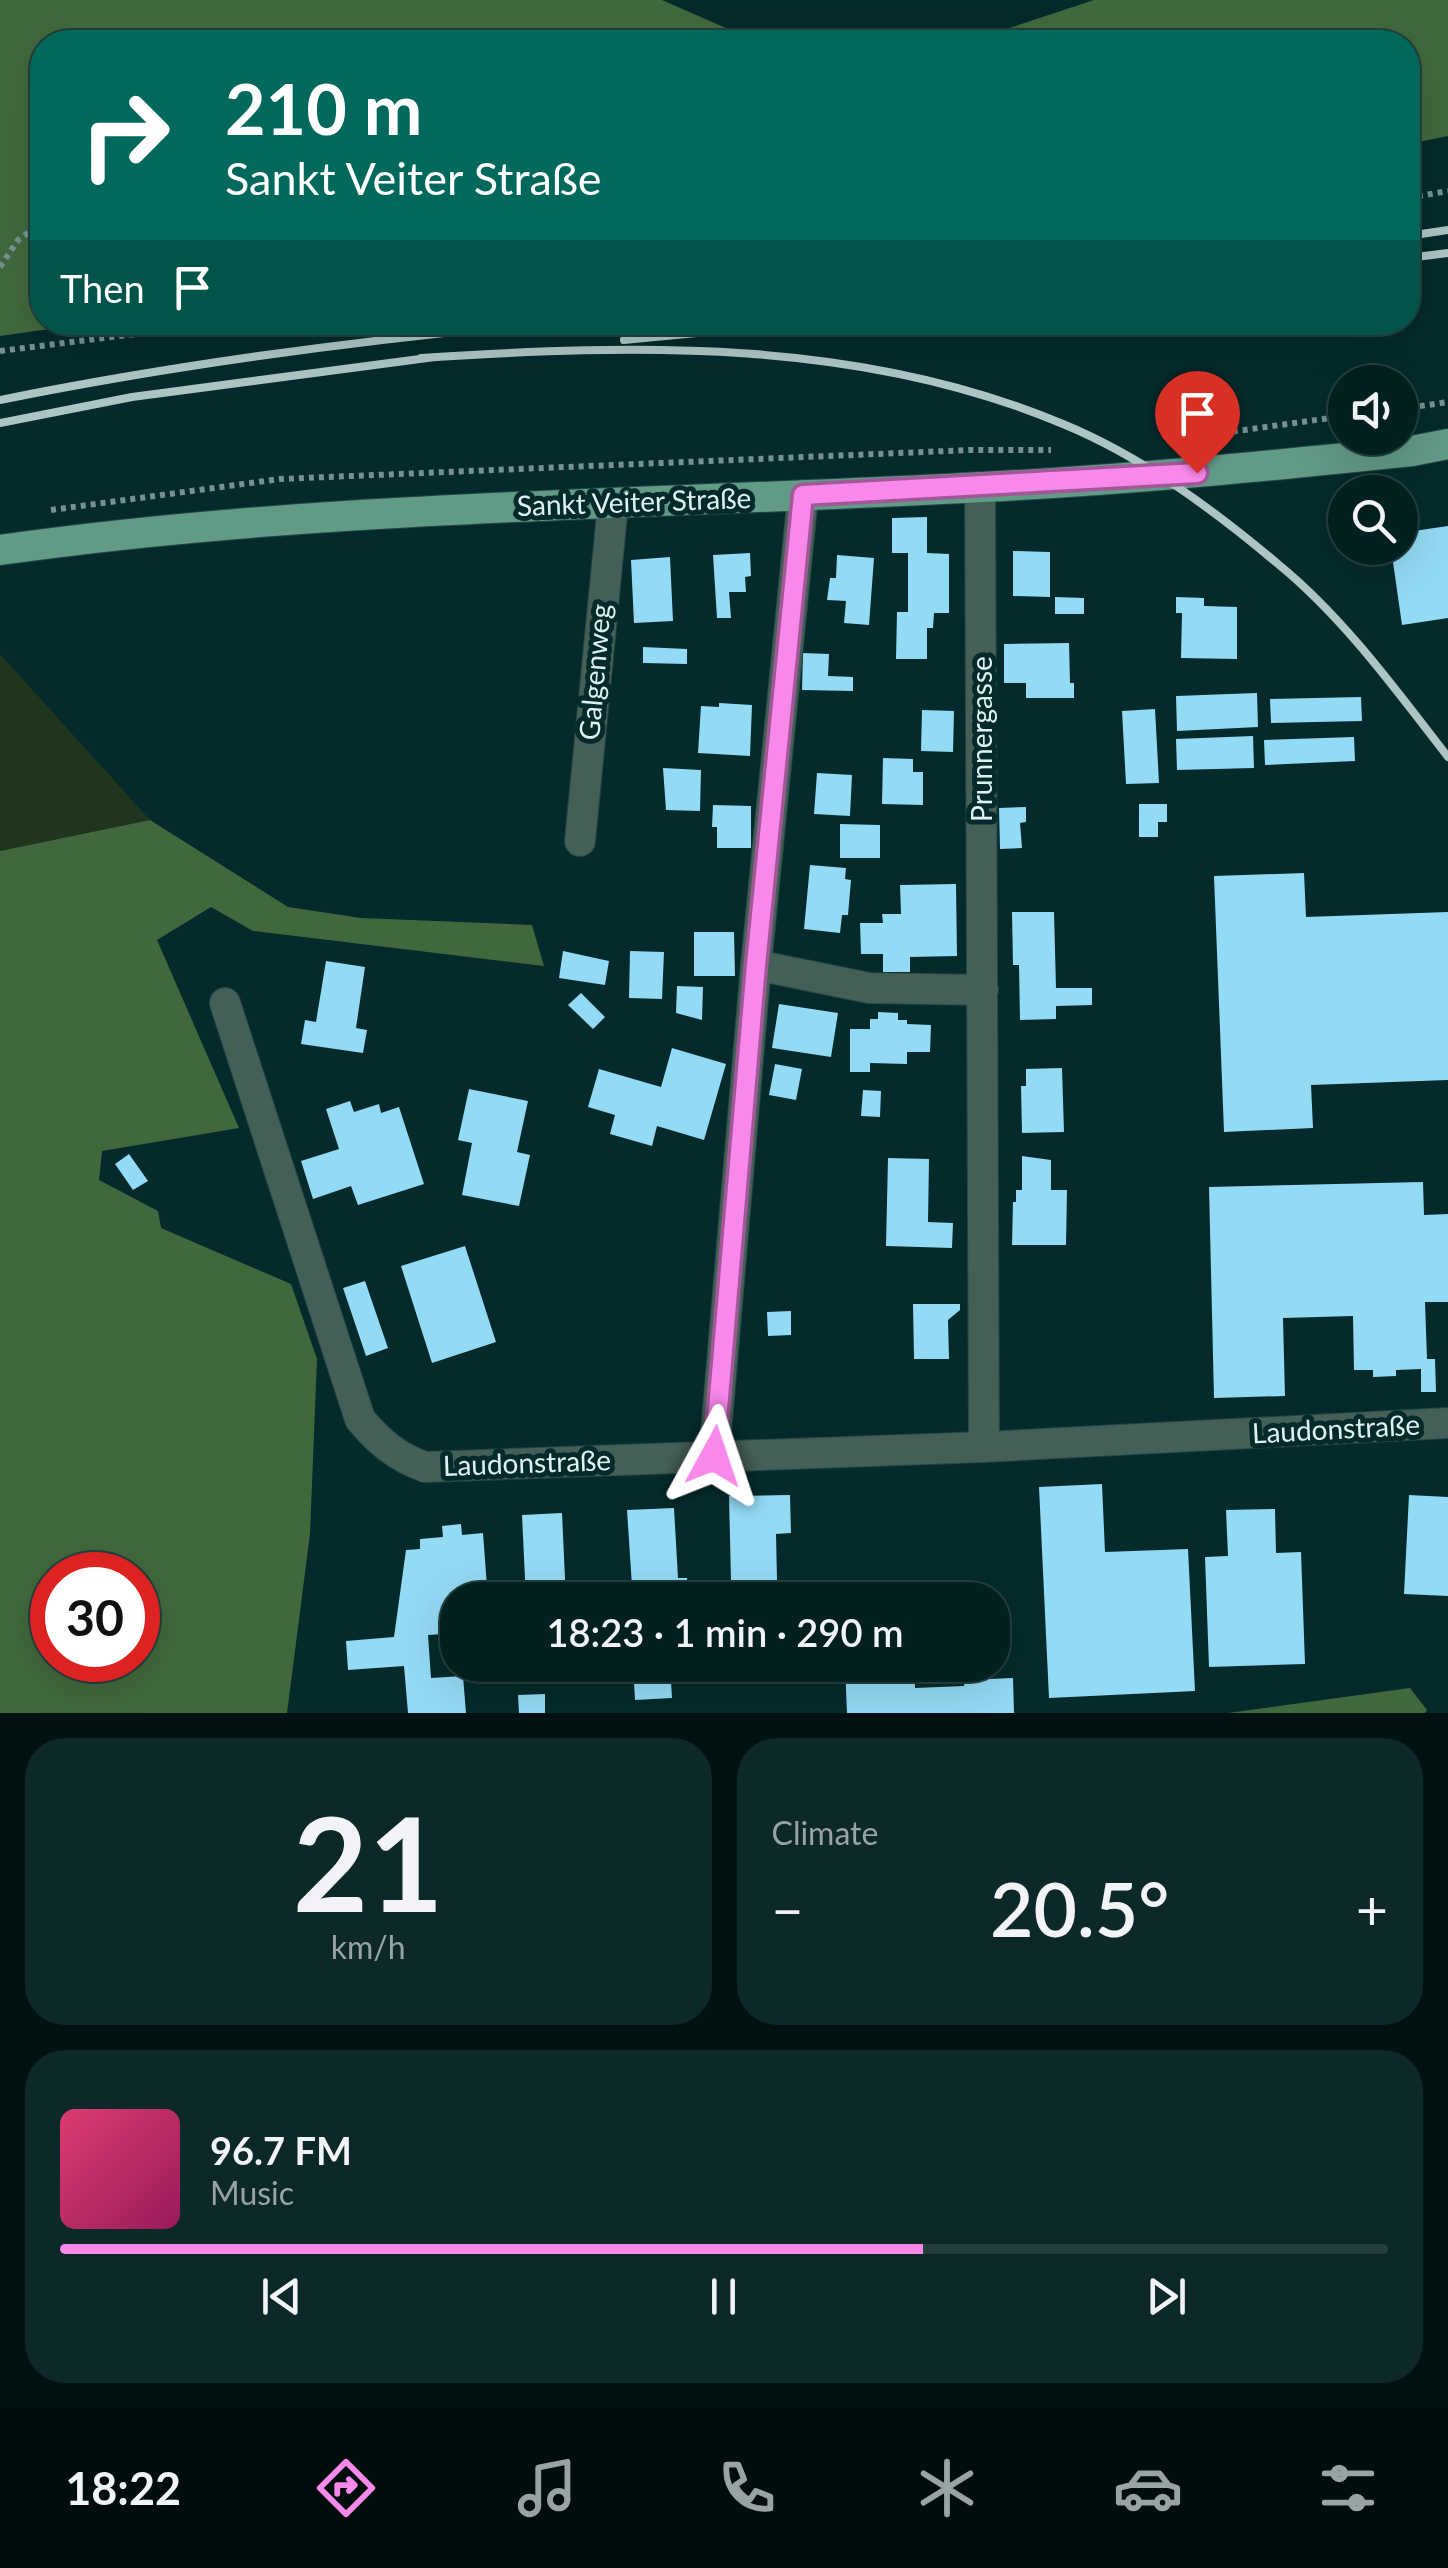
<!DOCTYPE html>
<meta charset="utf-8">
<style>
:root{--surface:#032020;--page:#0d2829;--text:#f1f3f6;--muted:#97a3a5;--line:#243e3e;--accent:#f888ea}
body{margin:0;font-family:Lato,sans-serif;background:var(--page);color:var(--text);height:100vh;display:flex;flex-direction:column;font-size:38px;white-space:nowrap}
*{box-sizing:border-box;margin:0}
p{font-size:32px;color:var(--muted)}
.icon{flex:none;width:55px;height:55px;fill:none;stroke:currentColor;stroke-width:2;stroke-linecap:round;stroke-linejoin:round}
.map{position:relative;height:1713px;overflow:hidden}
.sheet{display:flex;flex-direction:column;gap:25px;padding:25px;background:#021212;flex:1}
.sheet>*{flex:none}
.hud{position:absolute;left:30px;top:30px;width:1390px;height:305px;border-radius:40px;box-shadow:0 10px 40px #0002,0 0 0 2px var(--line);background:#00695c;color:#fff;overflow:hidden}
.tools{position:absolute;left:1328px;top:365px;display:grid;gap:20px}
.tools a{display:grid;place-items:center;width:90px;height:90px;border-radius:50%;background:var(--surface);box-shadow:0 10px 40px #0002,0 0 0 2px var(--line);font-size:50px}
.speed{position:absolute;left:30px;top:1552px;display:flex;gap:20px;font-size:50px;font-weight:700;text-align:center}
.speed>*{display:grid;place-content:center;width:130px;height:130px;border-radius:50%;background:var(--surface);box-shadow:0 10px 40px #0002,0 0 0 2px var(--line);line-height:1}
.speed .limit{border:15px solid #d22;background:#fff;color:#111}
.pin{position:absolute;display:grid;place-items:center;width:85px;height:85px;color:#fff;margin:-102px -42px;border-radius:50% 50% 50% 0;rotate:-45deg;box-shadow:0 0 10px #0007}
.pin .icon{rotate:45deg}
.me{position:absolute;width:110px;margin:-55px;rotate:5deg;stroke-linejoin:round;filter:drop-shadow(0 0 8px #0008)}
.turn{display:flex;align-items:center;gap:35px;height:210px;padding:0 30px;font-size:45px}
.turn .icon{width:130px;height:130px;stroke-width:2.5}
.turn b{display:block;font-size:70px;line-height:85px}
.then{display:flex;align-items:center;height:95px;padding:0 30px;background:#0003;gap:20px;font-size:38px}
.big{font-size:75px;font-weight:600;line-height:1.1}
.sheet .card{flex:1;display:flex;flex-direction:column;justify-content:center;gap:15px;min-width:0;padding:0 35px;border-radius:40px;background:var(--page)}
.sheet .dial{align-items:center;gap:0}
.dial b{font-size:130px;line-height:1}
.song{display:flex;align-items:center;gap:30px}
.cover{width:120px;height:120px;border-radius:15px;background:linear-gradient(135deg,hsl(340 70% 55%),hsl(330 70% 35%))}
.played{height:10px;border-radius:5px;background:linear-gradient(90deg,var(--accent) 65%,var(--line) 65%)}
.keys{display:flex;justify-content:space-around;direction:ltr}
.heat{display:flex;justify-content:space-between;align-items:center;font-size:55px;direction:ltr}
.sheet .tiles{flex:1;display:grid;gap:25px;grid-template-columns:1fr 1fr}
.card:last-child{grid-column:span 2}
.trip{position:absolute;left:440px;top:1582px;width:570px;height:100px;border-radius:40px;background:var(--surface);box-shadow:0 10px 40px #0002,0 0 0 2px var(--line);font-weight:600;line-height:100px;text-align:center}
.dock{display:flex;height:160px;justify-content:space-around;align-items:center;background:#010d0d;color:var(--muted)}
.dock .icon{width:70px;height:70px}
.dock .active{color:var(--accent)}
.dock b{font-size:45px;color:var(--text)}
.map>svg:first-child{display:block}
.green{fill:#20351d}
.forest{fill:#41683d;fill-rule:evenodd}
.building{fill:#93daf5}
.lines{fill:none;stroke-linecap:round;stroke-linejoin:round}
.minor-casing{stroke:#234647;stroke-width:32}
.major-casing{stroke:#234647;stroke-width:32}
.path{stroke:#759192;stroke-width:6;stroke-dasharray:5 5;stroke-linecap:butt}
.minor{stroke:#445f55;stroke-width:30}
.major{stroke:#619a85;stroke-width:30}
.rail{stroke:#adc4c4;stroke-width:8}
.route-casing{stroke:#a15898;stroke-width:25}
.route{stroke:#f888ea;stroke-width:18}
.labels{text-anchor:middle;stroke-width:10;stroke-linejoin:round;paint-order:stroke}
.street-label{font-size:28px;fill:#def1f1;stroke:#042a2b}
</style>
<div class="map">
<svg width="1448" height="1713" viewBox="0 0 1448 1713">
<rect width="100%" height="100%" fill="#042a2b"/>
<path class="green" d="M0,654L150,820L0,851Z"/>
<path class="forest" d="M0,0H662L758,42H42V322L93,323L0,336Z
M1094,0H1448V136L1408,144V42H967Z
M150,820L288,907L361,918L532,925L544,966L253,931L211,907L157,940L239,1128L102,1151L99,1180L158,1211L161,1228L291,1284L317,1359L310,1534L287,1713H0V851ZM52,1575H138V1660H52Z
M1410,1688L1427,1710L1425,1713H1228Z"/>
<path class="building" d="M927,517V553L949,554V613H934L933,628H927V659H896L897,612H908V553H892V518Z
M1448,526V618L1402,625L1391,548H1400V533Z
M1013,551L1050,552V597L1013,596Z
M750,553L751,576L745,577L746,592H729L731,618H717L713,555Z
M837,555L874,558L869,625L844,623L846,601L827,600L830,578H836Z
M670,557L673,621L634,623L631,560Z
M1055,597L1084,598V614H1055Z
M1176,597L1204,598V606L1237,607V659L1181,658L1182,613H1176Z
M1069,643L1070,683H1074V698H1026V683H1004V644Z
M643,647L687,649V664L643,663Z
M803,653L829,654L828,676L853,677V691L802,690Z
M1257,693L1258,727L1177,731L1176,696Z
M1361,697L1362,721L1271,723L1270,699Z
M719,703L752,705L750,756L698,753L701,706L719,707Z
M1155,709L1159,783L1126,784L1122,711Z
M922,710L954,711L953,752L921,751Z
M1253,736L1254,768L1177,770L1176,739Z
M1354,737L1355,761L1265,765L1264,740Z
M883,758L913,759V772H923V805L882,804Z
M663,768L701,770L700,811L666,810Z
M817,773L852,775L850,816L814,814Z
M1139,804H1167V822H1158V837H1139Z
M713,805L751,806V848H717V827H712Z
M1026,807V822L1020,823L1022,848L1000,849L999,808Z
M840,824L880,825V858H840Z
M810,865L846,868L845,879L851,880L848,915H842L840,933L804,929Z
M1304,873L1306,917L1448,912V1080L1311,1085L1313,1128L1224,1132L1214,876Z
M956,884L957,956L910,957V972H883V954H861L860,923H883L882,914H901L900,885Z
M1012,912H1054L1056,988H1092V1005L1056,1006V1019L1020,1020L1019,965H1013Z
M694,932H734L735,976H694Z
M563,951L609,961L605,985L559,978Z
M630,951L664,952L662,999L629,998Z
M326,961L365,967L356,1028L367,1030L363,1053L301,1044L305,1020L316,1022Z
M677,986L703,987L702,1020L676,1013Z
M581,993L605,1017L593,1029L568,1005Z
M779,1004L838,1013L831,1057L772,1048Z
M878,1012L898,1013V1020H907V1024L931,1025L930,1052H907V1064L870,1063V1072H850V1029H870V1019H878Z
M672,1048L726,1064L704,1140L657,1126L652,1146L610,1134L615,1115L588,1107L599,1069L661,1087Z
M775,1064L802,1069L796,1100L769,1095Z
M1062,1068L1064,1132L1022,1133L1021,1086H1026V1069Z
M469,1089L528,1101L517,1152L530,1155L519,1206L462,1195L472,1143L458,1140Z
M863,1090L881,1091L880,1117L861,1116Z
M350,1101L354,1112L379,1104L381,1113L399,1107L424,1184L358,1205L351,1186L313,1199L301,1161L339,1149L326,1109Z
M129,1154L148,1181L133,1190L115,1164Z
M1022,1156L1051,1160V1190H1067L1066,1245H1012L1013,1202H1016V1190H1022Z
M888,1158L929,1159L928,1222L953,1223L952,1248L886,1246Z
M1423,1182L1424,1215L1448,1214V1302H1425L1427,1359H1435L1436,1392H1421V1369L1396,1370V1376L1373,1377V1370H1354L1353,1316L1283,1318L1285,1396L1214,1398L1209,1187Z
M465,1246L496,1342L432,1363L401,1266Z
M365,1281L388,1348L366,1356L343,1288Z
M913,1304H960V1310L948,1320L949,1359H914Z
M791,1311V1335L768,1336L767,1312Z
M1102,1484L1105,1552L1188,1549L1195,1691L1049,1698L1039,1487Z
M790,1495L791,1533L776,1534L777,1580L731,1581L729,1496Z
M1409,1495L1448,1497V1596L1404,1594Z
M674,1508L678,1578H687L689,1600H614V1587L632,1586L627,1510Z
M1275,1509L1276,1553L1301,1552L1305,1664L1209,1667L1205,1557L1228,1556L1226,1510Z
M562,1513L566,1600H526L522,1515Z
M461,1524L462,1535L483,1533L488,1600H458V1633L428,1635L431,1678L463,1676L466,1713H408L404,1666L348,1670L346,1641L394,1637L406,1550L420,1549V1539L443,1537L442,1526Z
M910,1588L911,1600H842L841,1590Z
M532,1665H570L571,1677L532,1678Z
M633,1665H670L672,1698L635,1700Z
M845,1665H914L915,1688L964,1686L965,1680L1013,1678L1014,1713H847Z
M545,1694V1713H519L518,1695Z"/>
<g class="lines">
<defs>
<path id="minor" d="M980,487L984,1447
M580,841L613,504
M756,965L869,988L983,990
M225,1003L360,1419C379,1442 397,1457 425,1467L984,1447L1448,1423
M714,1456L756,965L803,495"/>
<path id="major" d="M0,550C325,504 655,505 982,487C1126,480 1269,466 1412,451L1448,444"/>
</defs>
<use href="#minor" class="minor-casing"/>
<use href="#major" class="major-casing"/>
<path class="path" d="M1408,198L1448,191
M0,267L18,240L42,223
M0,351L232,322
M1400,409L1448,402
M1204,439L1215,434L1345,416
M51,510L280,479L971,450H1051"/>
<use href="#minor" class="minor"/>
<use href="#major" class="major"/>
<path class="rail" d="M1408,236L1448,230
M1408,258L1448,253
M624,340L810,322
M421,358C638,344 859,338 1063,424C1141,456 1214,510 1278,564C1344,618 1396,690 1448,757
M0,400C183,363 368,339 554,322
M0,423L132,397L435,357"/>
</g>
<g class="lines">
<defs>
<path id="route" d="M714,1456L756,965L803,495L1197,473"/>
</defs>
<use href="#route" class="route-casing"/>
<use href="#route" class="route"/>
</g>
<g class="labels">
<g class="street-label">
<text transform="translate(634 502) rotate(-2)" y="10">Sankt Veiter Straße</text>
<text transform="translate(595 672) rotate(-85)" y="10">Galgenweg</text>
<text transform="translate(982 739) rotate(-90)" y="10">Prunnergasse</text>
<text transform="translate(1336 1429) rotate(-3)" y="10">Laudonstraße</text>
<text transform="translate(527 1463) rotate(-2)" y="10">Laudonstraße</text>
</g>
</g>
</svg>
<div class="tools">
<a><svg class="icon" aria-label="sound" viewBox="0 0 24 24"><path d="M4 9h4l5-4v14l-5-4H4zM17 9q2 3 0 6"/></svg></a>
<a><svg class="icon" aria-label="search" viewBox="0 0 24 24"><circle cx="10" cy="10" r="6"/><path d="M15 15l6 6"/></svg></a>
</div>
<div class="speed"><div class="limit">30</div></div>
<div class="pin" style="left:1197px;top:473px;background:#d93025"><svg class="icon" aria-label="arrive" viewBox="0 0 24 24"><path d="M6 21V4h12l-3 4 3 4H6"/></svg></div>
<svg class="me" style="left:714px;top:1456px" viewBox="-20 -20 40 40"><path d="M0-17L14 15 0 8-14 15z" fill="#f888ea" stroke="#fff" stroke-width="4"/></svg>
<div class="trip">18:23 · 1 min · 290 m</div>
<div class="hud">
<div class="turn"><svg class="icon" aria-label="right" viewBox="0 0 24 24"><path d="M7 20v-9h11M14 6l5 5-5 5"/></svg><div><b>210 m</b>Sankt Veiter Straße</div></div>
<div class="then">Then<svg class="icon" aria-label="arrive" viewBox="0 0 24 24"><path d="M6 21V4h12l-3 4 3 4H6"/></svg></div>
</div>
</div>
<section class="sheet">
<div class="tiles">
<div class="card dial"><b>21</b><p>km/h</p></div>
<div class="card"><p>Climate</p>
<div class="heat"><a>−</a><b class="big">20.5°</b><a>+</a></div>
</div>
<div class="card">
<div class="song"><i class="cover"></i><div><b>96.7 FM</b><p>Music</p></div></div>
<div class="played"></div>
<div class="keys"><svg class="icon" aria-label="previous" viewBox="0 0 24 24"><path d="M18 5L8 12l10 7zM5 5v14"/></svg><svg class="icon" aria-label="pause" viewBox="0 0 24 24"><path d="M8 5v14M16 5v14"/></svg><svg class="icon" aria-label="next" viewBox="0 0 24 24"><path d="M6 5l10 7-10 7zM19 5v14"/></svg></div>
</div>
</div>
</section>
<nav class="dock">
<b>18:22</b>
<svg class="icon active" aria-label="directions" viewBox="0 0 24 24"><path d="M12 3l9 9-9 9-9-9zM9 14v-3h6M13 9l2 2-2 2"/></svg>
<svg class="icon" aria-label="music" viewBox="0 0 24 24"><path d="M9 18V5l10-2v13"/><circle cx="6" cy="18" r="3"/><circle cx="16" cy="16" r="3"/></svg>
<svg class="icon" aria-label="phone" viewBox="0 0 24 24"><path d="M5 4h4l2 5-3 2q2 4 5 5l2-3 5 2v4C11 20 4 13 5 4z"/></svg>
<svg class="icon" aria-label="climate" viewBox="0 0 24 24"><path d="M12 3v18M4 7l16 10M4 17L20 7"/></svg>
<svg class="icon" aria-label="car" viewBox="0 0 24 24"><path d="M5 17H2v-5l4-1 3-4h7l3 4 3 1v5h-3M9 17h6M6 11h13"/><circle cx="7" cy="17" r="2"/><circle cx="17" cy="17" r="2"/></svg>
<svg class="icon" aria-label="filters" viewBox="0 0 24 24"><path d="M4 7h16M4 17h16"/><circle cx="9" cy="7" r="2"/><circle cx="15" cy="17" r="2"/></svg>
</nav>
